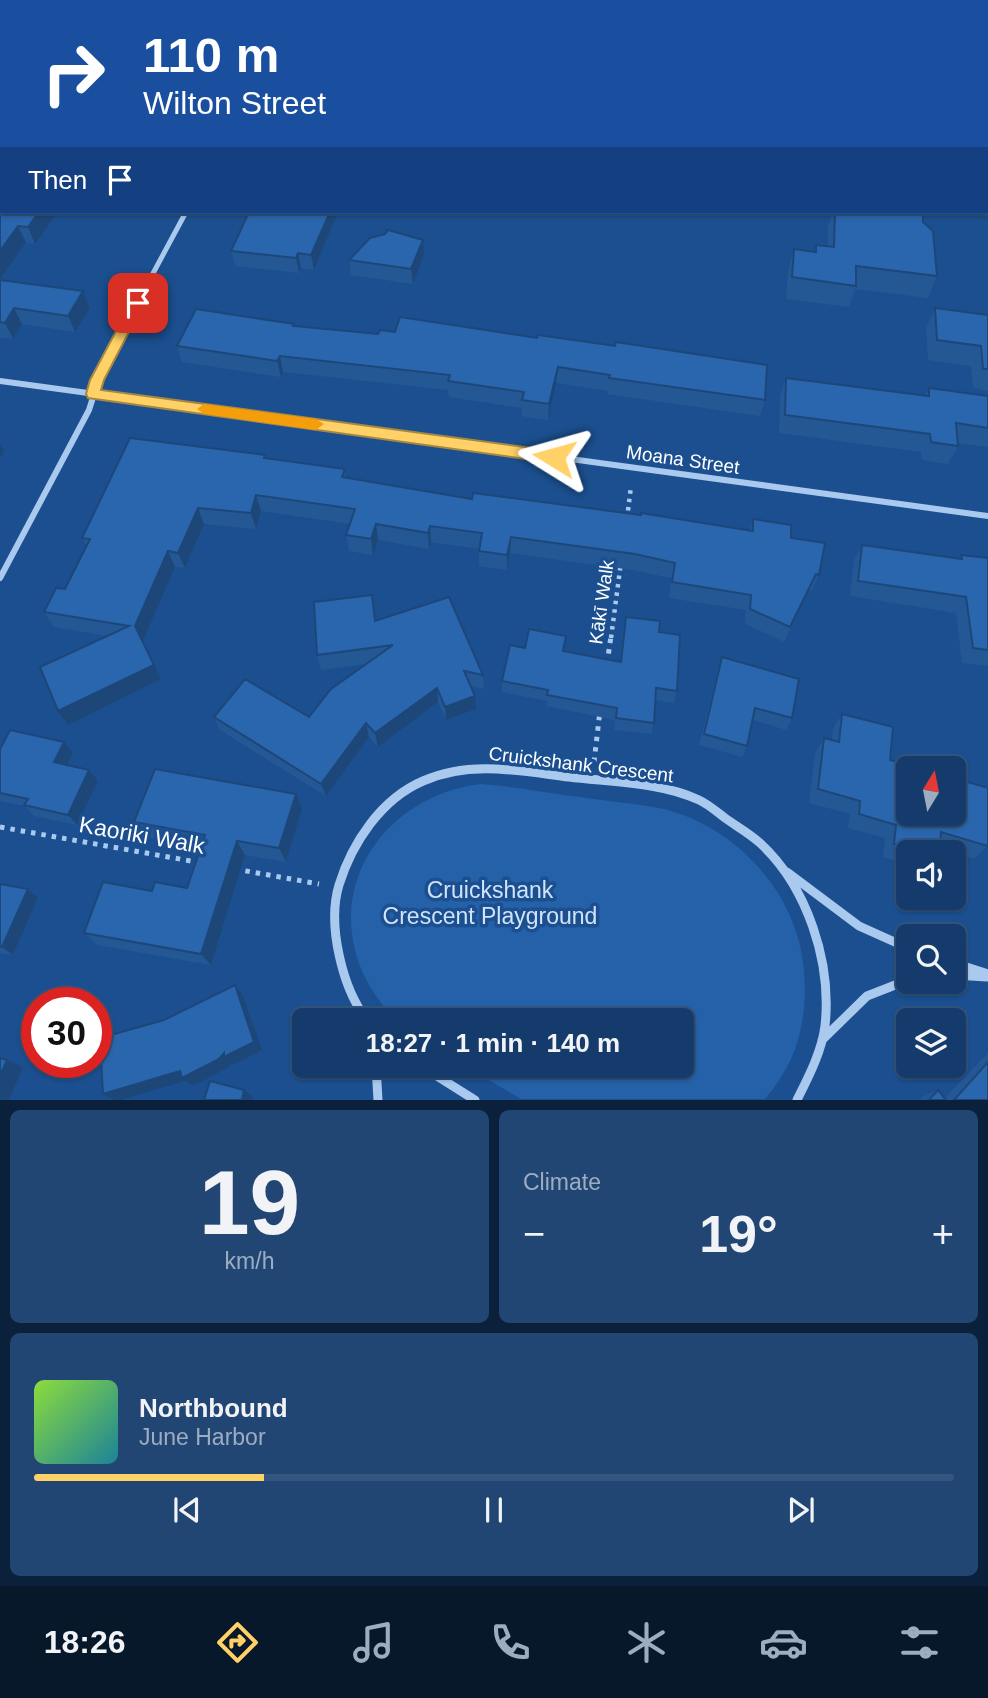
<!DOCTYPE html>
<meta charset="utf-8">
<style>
:root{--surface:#143b6b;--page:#214673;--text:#f1f3f6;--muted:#9dadc1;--line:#33557e;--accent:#ffd166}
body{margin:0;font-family:Helvetica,sans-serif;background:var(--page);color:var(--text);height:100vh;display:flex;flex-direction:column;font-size:26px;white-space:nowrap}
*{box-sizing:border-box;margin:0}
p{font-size:23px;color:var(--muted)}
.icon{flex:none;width:38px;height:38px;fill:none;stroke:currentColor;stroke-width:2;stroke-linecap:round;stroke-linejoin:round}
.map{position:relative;height:1100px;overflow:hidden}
.details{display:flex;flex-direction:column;gap:10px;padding:10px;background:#0b203b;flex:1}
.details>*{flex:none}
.guide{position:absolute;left:0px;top:0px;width:989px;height:214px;box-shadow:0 2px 5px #0004,0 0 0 2px var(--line);background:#1a4fa0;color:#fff;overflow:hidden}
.needle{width:46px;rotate:10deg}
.controls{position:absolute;left:896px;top:756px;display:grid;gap:14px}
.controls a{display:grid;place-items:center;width:70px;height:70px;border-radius:10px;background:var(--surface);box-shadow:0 2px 5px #0004,0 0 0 2px var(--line);font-size:35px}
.speed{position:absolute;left:21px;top:987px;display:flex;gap:14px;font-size:35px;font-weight:700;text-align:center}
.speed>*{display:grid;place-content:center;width:91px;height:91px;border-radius:50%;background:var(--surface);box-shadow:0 2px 5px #0004,0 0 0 2px var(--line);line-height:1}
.speed .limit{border:10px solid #d22;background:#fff;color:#111}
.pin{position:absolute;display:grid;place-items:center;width:60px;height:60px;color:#fff;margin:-30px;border-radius:14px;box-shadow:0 4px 10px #0006}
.me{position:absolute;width:77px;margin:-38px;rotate:278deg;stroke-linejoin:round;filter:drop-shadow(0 0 5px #0008)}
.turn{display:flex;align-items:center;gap:24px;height:147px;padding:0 28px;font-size:32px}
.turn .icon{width:91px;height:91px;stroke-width:2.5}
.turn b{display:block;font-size:49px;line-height:60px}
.then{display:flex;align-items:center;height:66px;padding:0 28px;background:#0003;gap:14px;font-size:26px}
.big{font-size:52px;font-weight:700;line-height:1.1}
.details .widget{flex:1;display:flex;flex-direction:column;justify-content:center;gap:10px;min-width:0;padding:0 24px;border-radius:10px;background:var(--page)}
.details .dial{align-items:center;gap:0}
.dial b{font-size:91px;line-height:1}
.song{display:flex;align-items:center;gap:21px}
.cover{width:84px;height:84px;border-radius:10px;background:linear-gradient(135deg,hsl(90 70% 55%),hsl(190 70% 35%))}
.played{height:7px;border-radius:4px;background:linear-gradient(90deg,var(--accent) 25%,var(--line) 25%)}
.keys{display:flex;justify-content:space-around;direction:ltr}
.heat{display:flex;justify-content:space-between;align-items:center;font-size:38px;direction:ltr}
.details .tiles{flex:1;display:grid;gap:10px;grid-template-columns:1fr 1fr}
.widget:last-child{grid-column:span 2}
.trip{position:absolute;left:292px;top:1008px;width:402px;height:70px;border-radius:10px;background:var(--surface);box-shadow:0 2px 5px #0004,0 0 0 2px var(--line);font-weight:700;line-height:70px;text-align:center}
.dock{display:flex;height:112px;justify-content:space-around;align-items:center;background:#08182b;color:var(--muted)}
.dock .icon{width:49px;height:49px}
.dock .on{color:var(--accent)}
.dock b{font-size:32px;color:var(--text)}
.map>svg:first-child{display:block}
.green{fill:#2461a8}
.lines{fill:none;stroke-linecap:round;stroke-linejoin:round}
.path-far1{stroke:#a9c9ee;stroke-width:4.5;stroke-dasharray:3.5 5;stroke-linecap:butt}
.path{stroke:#a9c9ee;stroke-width:5;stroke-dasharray:4.5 6;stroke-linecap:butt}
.minor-far2{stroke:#a9c9ee;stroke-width:5}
.minor-far1{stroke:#a9c9ee;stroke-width:6}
.minor{stroke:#a9c9ee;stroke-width:9}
.wall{fill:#245895}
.shaded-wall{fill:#1d4779}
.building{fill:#2a66ad;stroke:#1d4779;stroke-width:2}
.route{fill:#ffd166;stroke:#a68842;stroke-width:2}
.slow{fill:#f59e0b}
.labels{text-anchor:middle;stroke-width:7;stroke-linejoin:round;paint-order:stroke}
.street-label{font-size:19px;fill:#fff;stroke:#1b4f8f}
.near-street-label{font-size:23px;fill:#fff;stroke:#1b4f8f}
.near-park-label{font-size:23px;fill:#cfe3fa;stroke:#1b4f8f}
</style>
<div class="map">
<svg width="988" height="1100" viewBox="0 0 988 1100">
<rect width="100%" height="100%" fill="#1b4f8f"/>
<path class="green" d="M480,784C513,786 547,793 580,797C606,801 633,803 659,808C735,824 799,894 804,972C808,1021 797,1062 765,1099H521L465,1066H682V1020H396C307,931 358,801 480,784Z"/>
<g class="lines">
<path class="path-far1" d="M627,519L631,486
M611,638L621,562"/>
<path class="path" d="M607,664L611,636
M594,762L600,711
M0,827L202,863
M235,869L319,884"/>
<path class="minor-far2" d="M150,279L186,212"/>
<path class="minor-far1" d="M0,381L988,516
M0,578L89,410L101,372L151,278"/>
<path class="minor" d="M787,872L859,926L908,948
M954,963L988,974
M954,975L987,977
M367,1020C342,988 327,924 339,885C352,843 381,799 423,781C470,760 520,771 569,777C610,782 661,782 699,800C708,804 717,812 725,818C736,826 749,833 760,843C807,886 832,962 825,1026C822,1051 808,1078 797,1100
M822,1040L867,996L908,980
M376,1066L378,1100
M421,1066L475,1100"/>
</g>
<path class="wall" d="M2,212H58L35,244L26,242Z
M249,212H338L314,270L301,268L299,273L235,266L231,251Z
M833,212H894L923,222L937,276L928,298L855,289L849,307L786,299L788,271L794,249L814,252L816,245L828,246V226Z
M423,240L424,255L413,284L351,275L349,260Z
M0,280L83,291L90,308L75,332L22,324L13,339L0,338Z
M935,308L988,315V391L973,388L971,366L928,360L926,328Z
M294,324V326L378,334L765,400L760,416L607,394L608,391L556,383L548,420L521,416L522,408L449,397L448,390L283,372L281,377L182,362L177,346Z
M786,378L925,395L929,388L988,396V447L958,443V446L948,464L922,460L921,452L779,433L780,396Z
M265,455L266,459L345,469L346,477L472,499L750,531L753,519L791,538L819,575L812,590H809L784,642L745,624L746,610L669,598L671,578L632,570L510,553L507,570L479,566V549L431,542L429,549L378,540L373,555L349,551L346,535L350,524L261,511L256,529L204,524L185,568L175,567L143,641L161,679L68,725L107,636L54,627L44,612L65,589L87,546L82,538Z
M862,545L958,559L961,555L988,558V666L962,663L956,613L850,596L854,560Z
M375,610L376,621L483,675L484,689L471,686L476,709L446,720L438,702L378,747L369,737L326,796L220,730L214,717H309L367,664L321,670L317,655Z
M626,617L659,632L677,691L674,703L655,700L654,723L651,734L614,730L615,720L546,706L547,701L502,692V681L525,648L564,651L620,662L623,630Z
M722,657L792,718L786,730L753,720L747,746L742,757L699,745L718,669Z
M842,714L890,760L988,846L974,859L939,848V852H908V865L883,857L885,838L848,828L850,814L809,803L815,753L824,738L832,740L833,729Z
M0,749L73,753L67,765L98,781L77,825L34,816L25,806L0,801Z
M302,809L286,862L245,855L211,965L97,945L84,933L152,891L187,888L201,847L145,837L134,822Z
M0,884L38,898L13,955L0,953Z
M988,1053V1100H920L922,1097L938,1090L945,1098Z"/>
<path class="shaded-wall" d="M39,212H58L35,244L28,227Z
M330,212H338L314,270L311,255Z
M18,226L26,242L0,279V251Z
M423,240L424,255L413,284L411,269Z
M298,253L301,268L299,273L296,258Z
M83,291L90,308L75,332L68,316Z
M14,308L22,324L13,339L5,323Z
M280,356L283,372L281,377L277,361Z
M558,367L556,383L548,420L549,404Z
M0,444L4,451L0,458Z
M256,495L261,511L256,529L251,513Z
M198,508L204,524L185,568L178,553Z
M376,524L378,540L373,555L371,539Z
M430,526L431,542L429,549L428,533Z
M511,537L510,553L507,570V555Z
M168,551L175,567L143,641L161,679L68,725L58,711L135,626Z
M437,688L438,702L378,747L375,733Z
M475,696L476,709L446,720L445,707Z
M366,723L369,737L326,796L321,784Z
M64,742L73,753L63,773L54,762Z
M89,770L98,781L77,825L68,815Z
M296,794L302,809L286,862L279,848Z
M237,841L245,855L211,965L201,954Z
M28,889L38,898L13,955L2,947Z
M235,985L243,996L262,1050L233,1065L232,1063L229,1067L193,1086L185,1081L120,1100H114L103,1094L224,1053Z
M7,1060L23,1067L9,1100H0V1076Z
M244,1090L253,1097L252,1100H242Z"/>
<path class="building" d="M0,168L2,169V212H39L28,227L18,226L0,251Z
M249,212H330L311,255L298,253L296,258L231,251Z
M835,212H894L923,215V222L933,231L937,276L856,266V286L792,277L794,249L816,252V245L834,247Z
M388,230L423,240L411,269L349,260L370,238L385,234Z
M0,280L83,291L68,316L14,308L5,323L0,322Z
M935,308L988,315V369H983L981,346L937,340Z
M196,309L294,324L293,326L378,334L380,330L395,332L400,317L537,338L538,335L615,346L616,342L767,365L765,400L609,378L610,375L558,367L549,404L522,400L524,392L448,381L450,375L280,356L277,361L177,346Z
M786,378L929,396V388L988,396V428L956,423L958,446L931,442L930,434L785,415Z
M130,438L265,455L264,458L345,469L342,477L472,499L473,493L641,515V513L753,531V519L791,525V538L825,543L819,575L816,574L790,627L750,609L751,595L672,582L675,563L635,554L511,537L507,555L479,551L482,533L430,526L428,533L376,524L371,539L346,535L355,509L256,495L251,513L198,508L178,553L168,551L135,626L154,665L58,711L40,667L129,626L44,612L56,588L65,589L90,539L82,538Z
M862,545L962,559L961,555L988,558V650L973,648L966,597L858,581Z
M372,595L375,621L449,597L483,675L464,671L475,696L445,707L437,688L375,733L366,723L321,784L214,717L245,679L309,717L331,689L393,645L317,655L314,602Z
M626,617L660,621L659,632L680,635L677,691L656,688L654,723L616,718L617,708L547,695L548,690L502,681L510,645L525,648L529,629L566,636L563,651L621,662Z
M722,657L799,679L792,718L755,708L747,746L704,734Z
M842,714L893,727L890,760L919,768H908V814H954V778L988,788V846L941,832L939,852H921L894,844L896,825L859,814L860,801L818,789L824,738L839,742Z
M10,730L64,742L54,762L89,770L68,815L24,805L28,799L0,793V749Z
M155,769L296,794L279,848L237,841L201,954L84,933L103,882L152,891L155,882L187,888L205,835L134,822Z
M0,884L28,889L2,947H0Z
M235,985L254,1042L224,1057V1053L219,1059L182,1078L180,1071L103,1094L100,1038L164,1020Z
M0,1058L7,1060L0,1076Z
M988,1062V1100H954Z
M210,1081L244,1090L242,1100H204Z
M938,1090L946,1100H929Z"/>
<path class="route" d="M138,299L144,303L104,380L101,390L554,451L562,457L554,463L88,398L86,394L90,380L131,303Z"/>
<path class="slow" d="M204,404L316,419L324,424L316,430L204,414L197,409Z"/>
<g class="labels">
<g class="street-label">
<text transform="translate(683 459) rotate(8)" y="7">Moana Street</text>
<text transform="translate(601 602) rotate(-82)" y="7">Kākī Walk</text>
<text transform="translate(581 764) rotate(7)" y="7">Cruickshank Crescent</text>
</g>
<g class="near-street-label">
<text transform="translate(142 835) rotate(10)" y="8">Kaoriki Walk</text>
</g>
<g class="near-park-label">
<text x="490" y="898">Cruickshank<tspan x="490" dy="26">Crescent Playground</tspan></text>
</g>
</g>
</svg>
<div class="controls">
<a><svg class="needle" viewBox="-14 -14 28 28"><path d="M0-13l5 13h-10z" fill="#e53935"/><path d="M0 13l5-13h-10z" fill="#9dadc1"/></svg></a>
<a><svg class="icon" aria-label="sound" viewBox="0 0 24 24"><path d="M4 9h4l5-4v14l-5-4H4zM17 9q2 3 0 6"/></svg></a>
<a><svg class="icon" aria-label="search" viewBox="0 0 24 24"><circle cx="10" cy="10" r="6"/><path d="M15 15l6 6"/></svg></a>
<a><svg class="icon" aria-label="layers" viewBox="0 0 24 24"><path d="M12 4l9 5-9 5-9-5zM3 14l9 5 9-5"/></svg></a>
</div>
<div class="speed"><div class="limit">30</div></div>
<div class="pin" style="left:138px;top:303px;background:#d93025"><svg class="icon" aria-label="arrive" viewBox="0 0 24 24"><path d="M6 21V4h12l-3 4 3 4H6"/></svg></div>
<svg class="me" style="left:554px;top:457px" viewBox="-20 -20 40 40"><path d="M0-17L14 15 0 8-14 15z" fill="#ffd166" stroke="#fff" stroke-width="4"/></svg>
<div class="trip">18:27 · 1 min · 140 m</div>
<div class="guide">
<div class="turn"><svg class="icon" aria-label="right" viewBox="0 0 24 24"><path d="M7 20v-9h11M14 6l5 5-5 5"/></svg><div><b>110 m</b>Wilton Street</div></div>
<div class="then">Then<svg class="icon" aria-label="arrive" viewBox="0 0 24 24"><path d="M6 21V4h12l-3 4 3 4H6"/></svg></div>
</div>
</div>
<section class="details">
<div class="tiles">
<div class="widget dial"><b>19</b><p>km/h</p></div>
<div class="widget"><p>Climate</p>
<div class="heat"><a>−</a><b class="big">19°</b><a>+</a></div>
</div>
<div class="widget">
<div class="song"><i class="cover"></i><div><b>Northbound</b><p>June Harbor</p></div></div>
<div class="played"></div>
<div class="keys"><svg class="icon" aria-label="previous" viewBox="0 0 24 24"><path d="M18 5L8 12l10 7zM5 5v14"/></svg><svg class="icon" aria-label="pause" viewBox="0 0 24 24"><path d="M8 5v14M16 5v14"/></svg><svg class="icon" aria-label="next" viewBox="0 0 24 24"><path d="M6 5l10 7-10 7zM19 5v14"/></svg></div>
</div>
</div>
</section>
<nav class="dock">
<b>18:26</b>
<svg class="icon on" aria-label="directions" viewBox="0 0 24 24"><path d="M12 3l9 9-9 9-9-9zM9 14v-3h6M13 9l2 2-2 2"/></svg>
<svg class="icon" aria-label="music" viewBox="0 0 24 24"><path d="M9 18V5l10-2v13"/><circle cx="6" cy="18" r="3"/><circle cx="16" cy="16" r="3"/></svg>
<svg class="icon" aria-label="phone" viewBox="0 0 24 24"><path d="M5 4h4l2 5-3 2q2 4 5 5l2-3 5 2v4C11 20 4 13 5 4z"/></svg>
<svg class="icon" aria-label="climate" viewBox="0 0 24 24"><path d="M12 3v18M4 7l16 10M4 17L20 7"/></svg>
<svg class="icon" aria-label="car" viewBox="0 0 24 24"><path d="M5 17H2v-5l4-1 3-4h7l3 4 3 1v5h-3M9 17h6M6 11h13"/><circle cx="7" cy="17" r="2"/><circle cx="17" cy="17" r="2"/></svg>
<svg class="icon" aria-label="filters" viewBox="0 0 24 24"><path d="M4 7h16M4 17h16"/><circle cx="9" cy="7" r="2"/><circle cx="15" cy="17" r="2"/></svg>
</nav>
